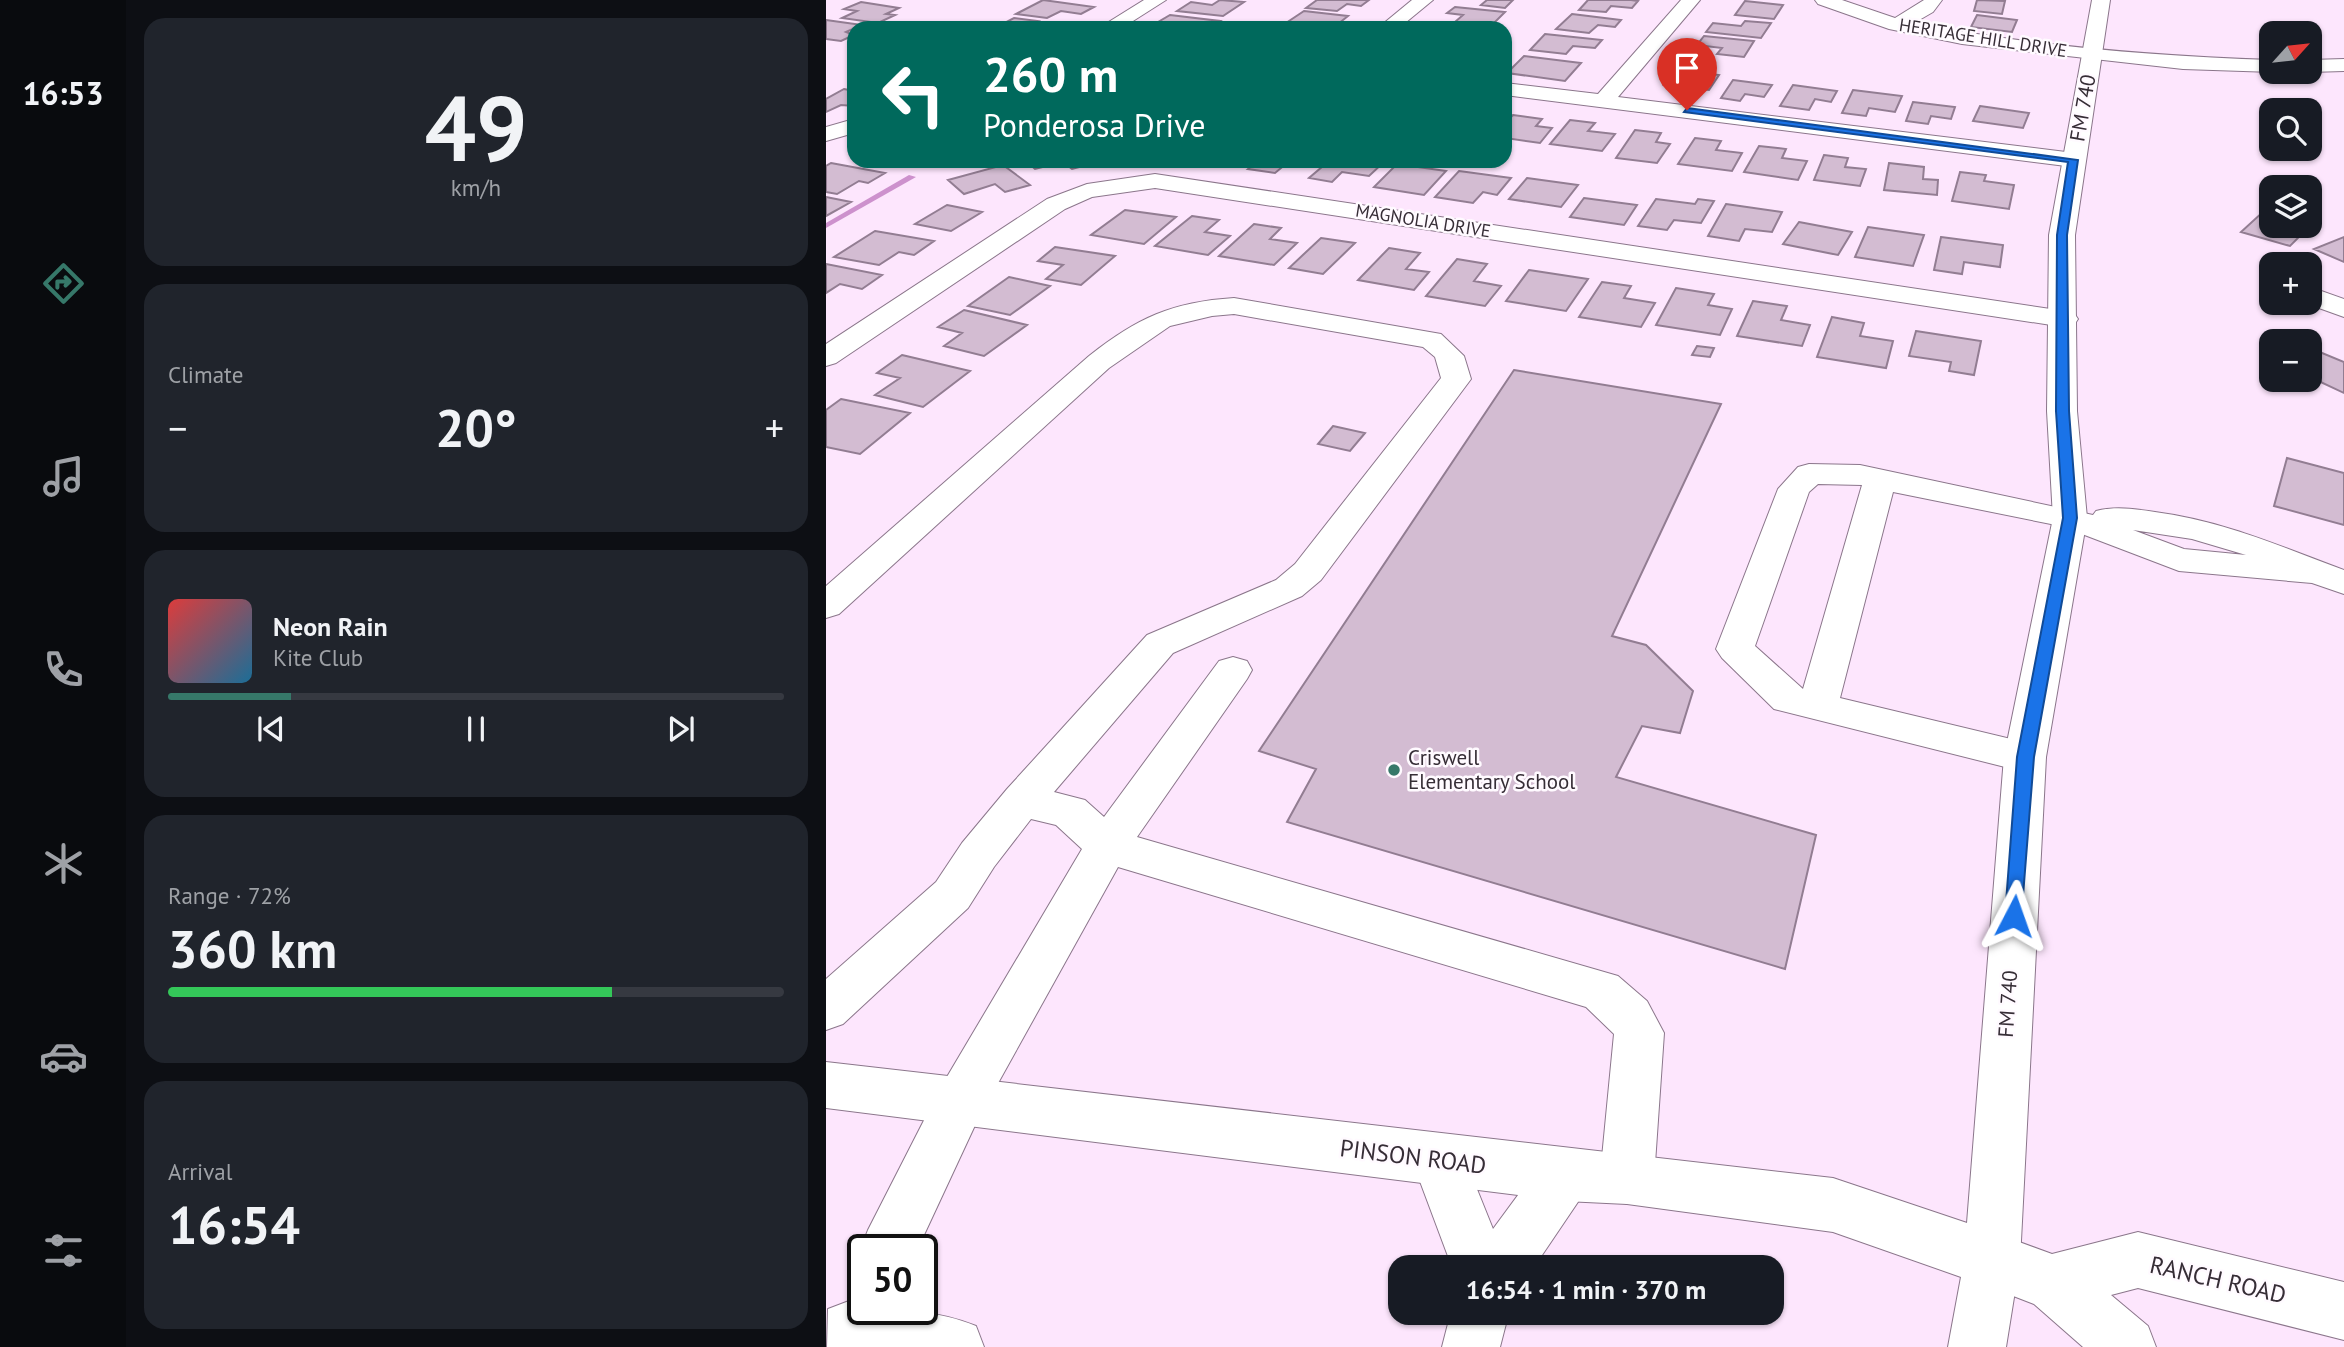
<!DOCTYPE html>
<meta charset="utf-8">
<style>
:root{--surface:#171b24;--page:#20242c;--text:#f1f3f6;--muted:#9ea1a6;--line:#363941;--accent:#367869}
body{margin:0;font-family:"PT Sans",sans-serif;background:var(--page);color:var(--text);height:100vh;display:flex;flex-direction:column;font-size:26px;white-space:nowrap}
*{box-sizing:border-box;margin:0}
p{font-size:23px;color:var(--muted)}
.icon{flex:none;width:38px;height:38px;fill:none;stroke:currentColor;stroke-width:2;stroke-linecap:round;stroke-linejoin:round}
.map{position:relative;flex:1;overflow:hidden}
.sheet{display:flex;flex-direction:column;gap:18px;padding:18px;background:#0d0f14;width:700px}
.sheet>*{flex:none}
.top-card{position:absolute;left:21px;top:21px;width:665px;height:147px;border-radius:21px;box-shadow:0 2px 5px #0004;background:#00695c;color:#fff;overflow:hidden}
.needle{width:46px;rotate:63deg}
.tools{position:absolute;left:1433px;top:21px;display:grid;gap:14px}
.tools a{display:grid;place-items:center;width:63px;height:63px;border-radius:14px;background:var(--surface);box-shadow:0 2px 5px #0004;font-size:35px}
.speed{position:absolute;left:21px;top:1234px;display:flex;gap:14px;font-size:35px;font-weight:700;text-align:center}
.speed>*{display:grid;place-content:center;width:91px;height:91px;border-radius:50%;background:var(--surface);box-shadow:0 2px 5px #0004;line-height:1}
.speed .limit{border:4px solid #111;border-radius:10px;background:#fff;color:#111}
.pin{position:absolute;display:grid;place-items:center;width:60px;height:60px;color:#fff;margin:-72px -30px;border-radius:50% 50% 50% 0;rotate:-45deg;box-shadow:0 0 7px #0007}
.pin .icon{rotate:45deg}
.me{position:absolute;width:77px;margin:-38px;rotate:4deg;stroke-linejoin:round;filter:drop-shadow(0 0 5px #0008)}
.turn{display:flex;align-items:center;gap:24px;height:147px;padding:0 21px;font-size:32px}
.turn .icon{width:91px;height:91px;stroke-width:2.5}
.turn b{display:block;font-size:49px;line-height:60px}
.big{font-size:52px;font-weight:700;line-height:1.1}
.sheet .card{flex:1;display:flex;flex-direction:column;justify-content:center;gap:10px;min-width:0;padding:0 24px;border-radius:21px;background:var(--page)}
.sheet .dial{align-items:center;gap:0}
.dial b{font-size:91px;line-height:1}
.song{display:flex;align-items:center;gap:21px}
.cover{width:84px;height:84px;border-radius:10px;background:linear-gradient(135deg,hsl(0 70% 55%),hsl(200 70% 35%))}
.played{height:7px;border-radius:4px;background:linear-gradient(90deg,var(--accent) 20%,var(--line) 20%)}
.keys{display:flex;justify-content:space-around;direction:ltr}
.heat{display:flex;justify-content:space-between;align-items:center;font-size:38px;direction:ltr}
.charge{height:10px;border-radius:5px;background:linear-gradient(90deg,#34c759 72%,var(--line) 0)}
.trip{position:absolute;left:562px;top:1255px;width:396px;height:70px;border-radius:21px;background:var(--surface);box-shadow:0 2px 5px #0004;font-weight:700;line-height:70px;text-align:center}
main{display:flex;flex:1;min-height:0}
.dock{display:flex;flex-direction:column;width:126px;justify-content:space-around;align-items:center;background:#090b0e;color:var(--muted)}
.dock .icon{width:49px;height:49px}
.dock .selected{color:var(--accent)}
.dock b{font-size:32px;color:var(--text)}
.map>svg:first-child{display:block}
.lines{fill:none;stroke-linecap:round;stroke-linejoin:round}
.stream{fill:#cd91cd;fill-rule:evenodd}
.building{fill:#d3bcd2;stroke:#927d92;stroke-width:2}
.minor-casing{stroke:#8b768b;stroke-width:2}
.major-casing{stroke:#8b768b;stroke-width:2}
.minor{fill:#fff;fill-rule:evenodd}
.major{fill:#fff;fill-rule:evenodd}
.route{fill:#1a73e8;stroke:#114b97;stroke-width:2}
.poi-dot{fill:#367869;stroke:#fffaff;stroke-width:2.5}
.labels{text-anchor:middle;stroke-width:5;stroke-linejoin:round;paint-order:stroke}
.far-street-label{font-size:18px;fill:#362d36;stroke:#fffaff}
.street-label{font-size:21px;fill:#362d36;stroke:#fffaff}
.poi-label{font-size:21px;fill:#362d36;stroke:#fffaff;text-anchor:start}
.near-street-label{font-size:24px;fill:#362d36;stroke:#fffaff}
</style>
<main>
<nav class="dock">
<b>16:53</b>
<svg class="icon selected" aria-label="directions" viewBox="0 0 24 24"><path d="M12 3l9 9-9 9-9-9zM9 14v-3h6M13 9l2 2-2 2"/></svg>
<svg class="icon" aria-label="music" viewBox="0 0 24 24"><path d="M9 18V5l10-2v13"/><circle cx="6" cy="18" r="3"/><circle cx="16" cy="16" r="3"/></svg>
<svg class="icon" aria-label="phone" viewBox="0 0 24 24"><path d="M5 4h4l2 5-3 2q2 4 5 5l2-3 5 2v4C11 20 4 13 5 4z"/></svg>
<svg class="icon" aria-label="climate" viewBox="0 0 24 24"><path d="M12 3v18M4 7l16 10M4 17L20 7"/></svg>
<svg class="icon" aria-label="car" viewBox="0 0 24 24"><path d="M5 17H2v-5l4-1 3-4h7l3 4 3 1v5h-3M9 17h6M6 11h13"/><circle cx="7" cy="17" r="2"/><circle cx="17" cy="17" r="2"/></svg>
<svg class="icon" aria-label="filters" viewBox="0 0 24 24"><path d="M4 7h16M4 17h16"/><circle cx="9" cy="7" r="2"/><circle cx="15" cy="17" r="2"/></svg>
</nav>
<section class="sheet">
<div class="card dial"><b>49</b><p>km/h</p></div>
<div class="card"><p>Climate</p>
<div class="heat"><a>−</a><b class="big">20°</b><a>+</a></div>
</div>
<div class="card">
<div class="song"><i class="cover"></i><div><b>Neon Rain</b><p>Kite Club</p></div></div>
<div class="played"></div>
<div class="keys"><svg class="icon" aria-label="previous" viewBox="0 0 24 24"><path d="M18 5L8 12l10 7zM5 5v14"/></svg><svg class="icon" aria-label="pause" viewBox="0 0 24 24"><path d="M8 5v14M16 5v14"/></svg><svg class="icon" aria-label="next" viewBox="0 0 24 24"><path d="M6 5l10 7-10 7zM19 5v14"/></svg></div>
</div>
<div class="card"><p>Range · 72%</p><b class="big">360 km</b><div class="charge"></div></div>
<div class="card"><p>Arrival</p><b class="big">16:54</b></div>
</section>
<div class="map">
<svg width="1518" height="1347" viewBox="0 0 1518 1347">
<rect width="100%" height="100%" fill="#fde6fd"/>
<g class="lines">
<path class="stream" d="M83,175L90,177L0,228V223Z"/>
</g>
<path class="building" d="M217,0L268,7L255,14L235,11L221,18L190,14Z
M394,0L418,2L397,16L351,11L365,2L386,5Z
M491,0H543L535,6L521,4L511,11L480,8Z
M661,0H687L679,8L655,5Z
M762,0H805L812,1L806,8L785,6L780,12L753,10Z
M1151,0L1179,1L1176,14L1148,11Z
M919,1L957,5L948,19L909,15Z
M35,2L73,8L60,14L69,15L52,23L16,18L31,11L18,9Z
M629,7L679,12L665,26L629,22L637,15L621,13Z
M478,11L522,16L512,24L492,22L483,28L457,25Z
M746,14L795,20L789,27L772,25L763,33L730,29Z
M344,15L394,21L383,28H322Z
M1151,15L1191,20L1186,32L1145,27Z
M188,18L212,21L203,26L220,28H169Z
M0,20L36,25L20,32L28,35L15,41L0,39Z
M919,21L945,23L935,38L880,32L887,23L915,26Z
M719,34L776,40L769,48L747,46L740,54L704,50Z
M878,36L928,41L918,57L891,54L896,48L871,45Z
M698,56L755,63L739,81L681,73Z
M849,70L893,75L883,90L838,85Z
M907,80L946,85L938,97L919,94L914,101L895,98Z
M967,85L1011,91L1005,102L989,99L983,110L954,106Z
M18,89L28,91V106L15,105L0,112V99Z
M1027,90L1076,96L1069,112L1043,108L1040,116L1016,113Z
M1087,102L1129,107L1125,119L1105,116L1102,124L1080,121Z
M1154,106L1203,113L1197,128L1147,121Z
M687,115L716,119L710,126L726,128L714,143L679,138V123Z
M744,120L769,123L762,131L789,134L776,151L724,144Z
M809,130L835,133L830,142L844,144L831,163L790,158Z
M869,138L895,141L890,150L916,153L906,171L852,164Z
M933,146L960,149L956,158L981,161L972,180L918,172Z
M998,155L1022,158L1019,167L1040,169L1034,186L988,180Z
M200,161H272L273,162L246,169L237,162L209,169Z
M432,161H489L482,166L461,163L449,173L422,169Z
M503,161H559L543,176L516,172L506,182L483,178Z
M5,163L59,173L42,183L33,181L11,194L0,192V166Z
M1063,163L1098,167L1097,179L1112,180L1111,195L1058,190Z
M571,164L620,171L598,195L548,187Z
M177,165L204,185L179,192L169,184L138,194L122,180Z
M633,171L685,178L671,195L657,192L647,203L609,197Z
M1134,172L1160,175L1158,181L1188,185L1183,209L1126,201Z
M701,178L752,185L735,207L683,199Z
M0,197L25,202L0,216Z
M758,198L811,205L798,225L744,217Z
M830,199L869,204L872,199L888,201L875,223L848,220L841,230L812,226Z
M900,204L956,212L946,232L919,229L913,241L882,236Z
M121,205L156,212L125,231L89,224Z
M299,210L350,217L318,244L265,235Z
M1439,210L1446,212V226L1486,224L1464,246L1415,232Z
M366,216L393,220L379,232L404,236L382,255L329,246Z
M973,222L1026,232L1012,255L957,244Z
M428,224L455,228L444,239L471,243L448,265L393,256Z
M1042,227L1098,235L1087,266L1029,257Z
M49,231L108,241L88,255L73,252L53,265L8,257Z
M1115,237L1177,245L1174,267L1138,262L1136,274L1108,270Z
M1518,237V262L1488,249Z
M495,238L529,243L497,274L463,268Z
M229,247L289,256L255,285L220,279L237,265L212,261Z
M563,248L594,253L580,269L603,272L588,290L532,280Z
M631,259L661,264L648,281L675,286L659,306L600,296Z
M0,264L56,275L36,289L14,284L0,293Z
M703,270L762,279L740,311L680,301Z
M183,277L224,286L184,315L142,306Z
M776,282L805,286L798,298L829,303L815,327L753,317Z
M850,288L888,294L882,305L906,309L894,335L830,325Z
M927,301L961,306L955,320L984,325L976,346L911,336Z
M138,310L201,325L158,356L118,346L136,333L112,327Z
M1006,317L1038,323L1034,336L1067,341L1060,368L991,357Z
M1090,331L1155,341L1148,375L1123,371L1125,362L1083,356Z
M871,346L888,348L884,357L866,355Z
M1484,348L1518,362V393L1484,377Z
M76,355L144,371L97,407L49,395L74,378L51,373Z
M688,370L895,404L786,636L820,645L867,691L854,733L816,726L790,777L990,835L959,969L461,822L490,769L433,751Z
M15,399L84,413L34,454L0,447V410Z
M507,426L539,433L524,451L492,444Z
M1461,458L1518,473V525L1448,506Z"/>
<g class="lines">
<defs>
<path id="minor" d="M318,0H340L296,28H273Z
M586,0H607L573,28H552Z
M855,0H874L792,97L1248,153L1259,160L1248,167L679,95V83L772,94Z
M989,0H1016L1069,18L1098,0H1116L1107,12L1088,23C1205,46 1326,56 1446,60L1447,72L1357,69L1136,44L1063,29L992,4Z
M1518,59V71L1484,72H1483L1484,60Z
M28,119V133L0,141V127Z
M329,174L1238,311L1248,313L1252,319L1248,325L1238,327L329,188L266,197L239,209L10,363L0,366V344L221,199L261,184Z
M1484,287L1518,299V317L1479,303H1484Z
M408,298L615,334L638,356L645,379L495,580L476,596L347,653L228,792L259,800L278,817L393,661L407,657L421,661L426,670L421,679L311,837L792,976L821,1001L838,1033L828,1178L820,1196L801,1204L782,1196L774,1178L788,1034L760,1007L292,867L151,1121L91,1250H37V1257L34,1250L42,1230L115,1087L256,849L230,825L205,819L168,867L142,908L17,1024L0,1030V979L110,882L136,843L181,789L321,635L450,580L469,564L615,378L609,357L597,347L408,314L386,316L344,326L283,368L13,614L0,618V586L263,356C311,318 346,302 408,298Z
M983,464L1034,465L1267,515L1270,511C1289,506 1309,509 1329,512C1398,521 1453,546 1518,570V594L1486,583L1353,571L1235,526L1067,492L1014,698L1214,746L1220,757L1214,768L1199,772L948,709L896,658L890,649L952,489L972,467ZM992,484L1036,485L977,689L929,646L983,492ZM1307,530L1366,539L1420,555L1358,549Z
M613,1134L632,1142L667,1229L720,1157L739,1149L758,1157L766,1175L758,1193L708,1267H626L586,1160L594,1142Z
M1166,1232L1226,1254L1312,1232L1518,1282V1340L1312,1288L1285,1295L1322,1326L1330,1347H1257L1208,1304L1146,1280L1138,1260L1146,1240Z
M23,1301L37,1303V1309C76,1309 114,1311 150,1326L158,1347H1L2,1309Z
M625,1312H683L674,1347H616Z"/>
<path id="major" d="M1266,0H1284L1249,235L1251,411L1261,518L1220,757L1194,1260L1180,1347H1122L1135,1277L1007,1232L801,1204L739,1201L0,1108V1062L1007,1178L1141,1223L1178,757L1227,518L1221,411L1223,235Z"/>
</defs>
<use href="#minor" class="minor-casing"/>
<use href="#major" class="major-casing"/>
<use href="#minor" class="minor"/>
<use href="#major" class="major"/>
</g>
<path class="route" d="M861,108L1252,160L1241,235L1243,411L1251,518L1208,757L1195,921H1182L1179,916L1191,757L1237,518L1230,411L1231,235L1242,162L858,112Z"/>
<circle class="poi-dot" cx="568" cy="770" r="7"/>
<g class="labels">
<g class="far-street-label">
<text transform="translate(1157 38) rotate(9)" y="6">HERITAGE HILL DRIVE</text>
<text transform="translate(597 221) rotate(9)" y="6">MAGNOLIA DRIVE</text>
</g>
<g class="street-label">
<text transform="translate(1257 108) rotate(-80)" y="7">FM 740</text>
<text transform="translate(1182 1004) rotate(-86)" y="7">FM 740</text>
</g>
<g class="poi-label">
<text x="582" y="765">Criswell<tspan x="582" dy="24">Elementary School</tspan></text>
</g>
<g class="near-street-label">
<text transform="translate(587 1157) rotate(7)" y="8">PINSON ROAD</text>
<text transform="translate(1392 1280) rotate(13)" y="8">RANCH ROAD</text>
</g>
</g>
</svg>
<div class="tools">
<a><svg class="needle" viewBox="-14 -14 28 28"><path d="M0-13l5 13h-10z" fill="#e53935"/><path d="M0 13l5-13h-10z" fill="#9ea1a6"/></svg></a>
<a><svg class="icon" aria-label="search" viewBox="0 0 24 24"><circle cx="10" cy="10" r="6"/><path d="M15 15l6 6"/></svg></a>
<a><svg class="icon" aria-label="layers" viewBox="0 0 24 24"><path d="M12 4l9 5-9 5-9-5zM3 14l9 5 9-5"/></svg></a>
<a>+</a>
<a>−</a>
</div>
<div class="speed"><div class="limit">50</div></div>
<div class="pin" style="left:861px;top:110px;background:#d93025"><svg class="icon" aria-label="arrive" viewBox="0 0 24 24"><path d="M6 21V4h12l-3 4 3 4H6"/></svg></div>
<svg class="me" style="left:1188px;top:916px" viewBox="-20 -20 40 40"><path d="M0-17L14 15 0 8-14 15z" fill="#1a73e8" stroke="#fff" stroke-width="4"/></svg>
<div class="trip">16:54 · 1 min · 370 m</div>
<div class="top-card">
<div class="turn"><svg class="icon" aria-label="left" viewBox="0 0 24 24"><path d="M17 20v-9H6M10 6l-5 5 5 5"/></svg><div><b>260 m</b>Ponderosa Drive</div></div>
</div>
</div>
</main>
